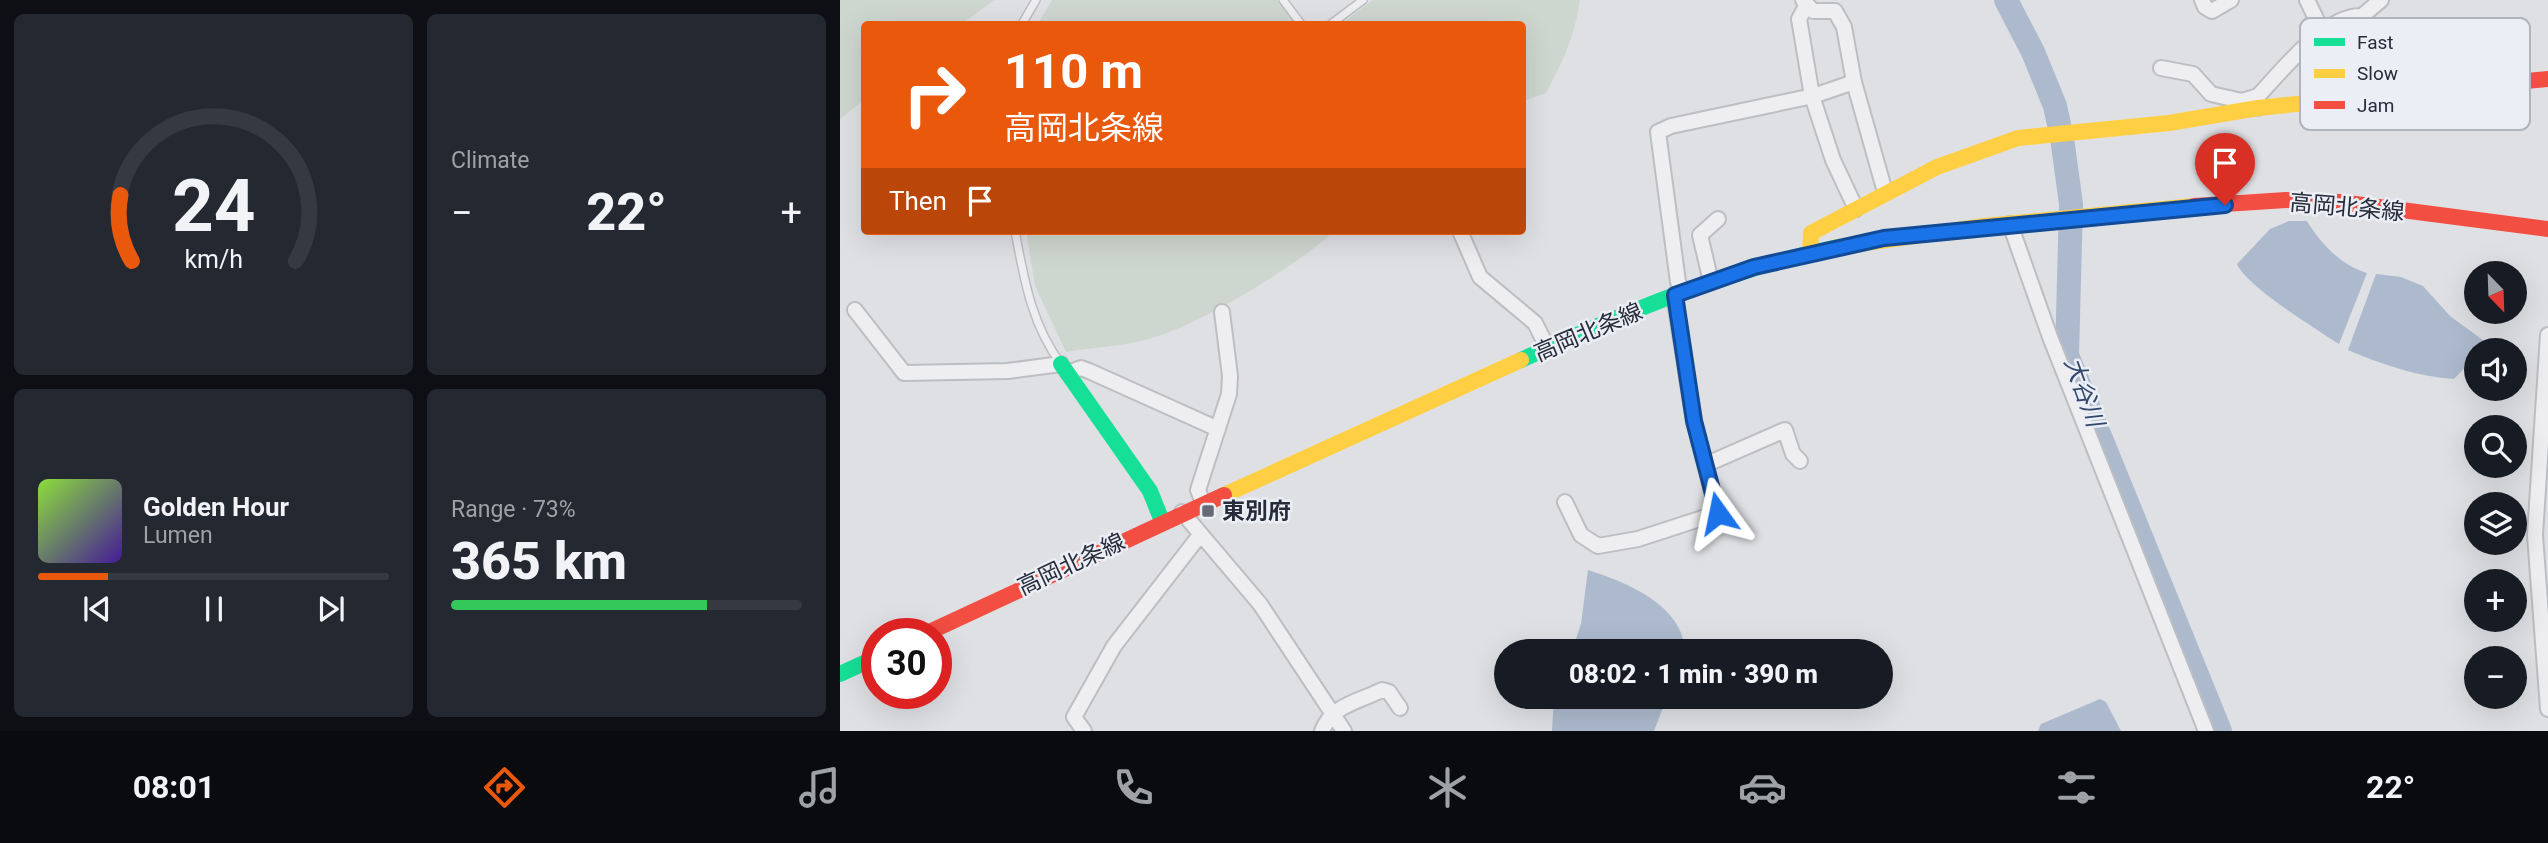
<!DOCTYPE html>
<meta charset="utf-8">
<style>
:root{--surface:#171b24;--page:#242831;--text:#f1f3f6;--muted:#9ea1a6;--line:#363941;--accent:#ea580c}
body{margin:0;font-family:Roboto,"Noto Sans JP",sans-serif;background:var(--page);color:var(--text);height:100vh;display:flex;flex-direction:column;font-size:26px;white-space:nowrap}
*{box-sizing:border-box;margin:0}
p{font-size:23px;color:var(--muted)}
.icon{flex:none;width:38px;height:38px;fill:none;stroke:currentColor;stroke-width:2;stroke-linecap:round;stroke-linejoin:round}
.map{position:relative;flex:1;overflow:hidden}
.panel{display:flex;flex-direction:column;gap:14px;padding:14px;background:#0d0f14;width:840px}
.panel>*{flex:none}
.hud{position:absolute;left:21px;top:21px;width:665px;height:214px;border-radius:7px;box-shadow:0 7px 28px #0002;background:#ea580c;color:#fff;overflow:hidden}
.needle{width:46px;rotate:157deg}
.fabs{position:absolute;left:1624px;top:261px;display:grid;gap:14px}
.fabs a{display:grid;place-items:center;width:63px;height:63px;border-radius:50%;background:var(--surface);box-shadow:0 7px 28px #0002;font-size:35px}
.speed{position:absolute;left:21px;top:618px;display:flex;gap:14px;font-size:35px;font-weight:700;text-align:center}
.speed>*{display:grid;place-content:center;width:91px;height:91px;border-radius:50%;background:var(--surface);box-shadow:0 7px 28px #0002;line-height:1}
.speed .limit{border:10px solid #d22;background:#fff;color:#111}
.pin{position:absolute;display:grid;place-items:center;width:60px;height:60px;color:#fff;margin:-72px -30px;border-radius:50% 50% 50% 0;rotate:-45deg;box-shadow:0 0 7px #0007}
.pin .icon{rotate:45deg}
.me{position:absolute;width:77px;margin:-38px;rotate:348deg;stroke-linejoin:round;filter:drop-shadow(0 0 5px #0008)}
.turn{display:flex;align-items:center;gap:24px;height:147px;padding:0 28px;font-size:32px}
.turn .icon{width:91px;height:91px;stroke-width:2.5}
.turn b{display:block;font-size:49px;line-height:60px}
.then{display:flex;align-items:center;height:66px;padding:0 28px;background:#0003;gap:14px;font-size:26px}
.big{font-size:52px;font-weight:800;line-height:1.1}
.panel .card{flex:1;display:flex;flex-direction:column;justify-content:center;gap:10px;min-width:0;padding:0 24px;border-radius:10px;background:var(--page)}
.panel .dial{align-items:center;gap:0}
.dial svg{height:182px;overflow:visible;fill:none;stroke:var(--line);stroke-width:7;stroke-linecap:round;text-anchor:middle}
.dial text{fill:var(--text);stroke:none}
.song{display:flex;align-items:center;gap:21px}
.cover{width:84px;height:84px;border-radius:10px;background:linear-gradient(135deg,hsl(90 70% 55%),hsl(260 70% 35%))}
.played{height:7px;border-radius:4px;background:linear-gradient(90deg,var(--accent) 20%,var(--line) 20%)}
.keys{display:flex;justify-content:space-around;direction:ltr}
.heat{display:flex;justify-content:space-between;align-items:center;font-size:38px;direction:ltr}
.charge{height:10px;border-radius:5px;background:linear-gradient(90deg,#34c759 73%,var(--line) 0)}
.panel .tiles{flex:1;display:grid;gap:14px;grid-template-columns:repeat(2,1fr)}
.trip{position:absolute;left:654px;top:639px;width:399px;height:70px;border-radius:35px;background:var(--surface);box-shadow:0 7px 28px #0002;font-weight:800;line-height:70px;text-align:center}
.tabs{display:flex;height:112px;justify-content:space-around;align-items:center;background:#090b0e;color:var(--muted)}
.tabs .icon{width:49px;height:49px}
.tabs .current{color:var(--accent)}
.tabs b{font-size:32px;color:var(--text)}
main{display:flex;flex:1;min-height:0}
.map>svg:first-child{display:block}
.green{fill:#ced7cf}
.water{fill:#adbace}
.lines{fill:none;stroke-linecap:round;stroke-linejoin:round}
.river{stroke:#adbace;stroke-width:24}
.lane-casing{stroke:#bcbec2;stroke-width:10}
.street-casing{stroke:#bcbec2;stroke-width:18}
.lane{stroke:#eeeef0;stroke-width:7}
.street{stroke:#eeeef0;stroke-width:14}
.fast{stroke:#16e098;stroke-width:16}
.slow{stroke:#ffcf43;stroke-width:16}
.jam{stroke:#f24e42;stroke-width:16}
.route-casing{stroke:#114b97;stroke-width:18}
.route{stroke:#1a73e8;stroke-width:12}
.poi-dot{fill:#676b76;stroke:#ebeef4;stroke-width:2.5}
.labels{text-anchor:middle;stroke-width:5;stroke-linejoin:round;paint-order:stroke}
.street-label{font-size:23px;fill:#272c3b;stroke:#ebeef4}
.poi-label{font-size:23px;font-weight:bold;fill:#272c3b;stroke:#ebeef4;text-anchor:start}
.water-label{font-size:24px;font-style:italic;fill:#33486d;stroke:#ebeef4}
.key{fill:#ebeef4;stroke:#b0b4bc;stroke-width:2}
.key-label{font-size:19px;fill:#272c3b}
</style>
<main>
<section class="panel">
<div class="tiles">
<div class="card dial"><svg viewBox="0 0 100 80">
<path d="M14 69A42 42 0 1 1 86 69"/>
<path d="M14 69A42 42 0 0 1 9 40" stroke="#ea580c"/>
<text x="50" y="56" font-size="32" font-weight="700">24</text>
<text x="50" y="72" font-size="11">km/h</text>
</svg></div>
<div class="card"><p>Climate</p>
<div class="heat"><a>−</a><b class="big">22°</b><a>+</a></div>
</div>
<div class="card">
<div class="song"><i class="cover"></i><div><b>Golden Hour</b><p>Lumen</p></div></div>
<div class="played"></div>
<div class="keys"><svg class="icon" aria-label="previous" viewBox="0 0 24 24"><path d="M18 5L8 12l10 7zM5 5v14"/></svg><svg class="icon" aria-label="pause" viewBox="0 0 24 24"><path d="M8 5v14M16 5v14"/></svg><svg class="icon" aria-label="next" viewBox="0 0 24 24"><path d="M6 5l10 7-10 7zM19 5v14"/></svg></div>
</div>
<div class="card"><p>Range · 73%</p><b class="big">365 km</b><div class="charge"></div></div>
</div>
</section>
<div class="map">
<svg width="1708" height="731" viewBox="0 0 1708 731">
<rect width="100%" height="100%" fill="#dee0e4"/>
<path class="green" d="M0,0H154L122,24H24V100L0,119Z
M212,0H437L456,24H198Z
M533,0H740C735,35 723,62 706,93L683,101L682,24H501Z
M186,231H494C457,266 365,321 316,337C288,346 255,347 226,352L195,286Z"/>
<path class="water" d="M1449,221H1467C1480,243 1502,266 1527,273L1499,344C1475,328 1407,287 1397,264L1430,229Z
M1536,274L1561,277L1583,286L1610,316L1644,341L1640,350H1636V356L1614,379C1578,377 1541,364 1508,350Z
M748,570C786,582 843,605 845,651H732L741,624Z
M714,697V696L827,697L814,731H712Z
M1260,699L1266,702L1281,731H1198L1201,724Z"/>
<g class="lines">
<path class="river" d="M1166,0L1193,52L1215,106L1222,138L1231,204L1227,355L1380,731"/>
<defs>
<path id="lane" d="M443,0L461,24
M182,24L196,0
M491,24L523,0
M175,231C184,278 191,324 221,364"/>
<path id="street" d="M963,0L973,11H995L1004,27L1014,82L1045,192
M1362,0L1365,7L1372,11L1391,0
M1467,0L1482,31
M966,6L959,19L972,96L993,160L1016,209
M1321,68L1353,74L1371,94L1402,101L1418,96
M1497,100L1496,93L1528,47L1522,16L1541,0
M1418,108V96C1441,72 1486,14 1522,16
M1170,224L1210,337L1366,731
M620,231L640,277L695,323L708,349
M871,282L860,235L878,219
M843,292L838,282L818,132L831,126L973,96L1014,82
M15,310L64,373L168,371L221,364
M1708,335L1695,535L1708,709
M228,373L241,368L249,371L378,429
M867,464L945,430L953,454L960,461
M725,502L741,535L758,546L798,539L878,513L854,421L834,295
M363,503L358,490L389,394L390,376L382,312
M342,512L420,604L504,731
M244,731L234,717L274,646L360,535
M482,731C492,705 518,702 542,690L549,692L560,708"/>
</defs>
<use href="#lane" class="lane-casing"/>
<use href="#street" class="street-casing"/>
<use href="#lane" class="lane"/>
<use href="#street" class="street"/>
<path class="fast" d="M681,360C784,313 886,270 998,247
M221,364L310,491L322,521
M0,674L37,657"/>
<path class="slow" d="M998,247L1144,226L1354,206
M970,252L971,233L1097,167L1178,138L1329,123L1418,108L1513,98
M384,495L681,360"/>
<path class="jam" d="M1513,98L1708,79
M1354,206L1446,200L1500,202L1708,229
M85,634L384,495"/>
</g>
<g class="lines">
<defs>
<path id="route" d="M878,513L854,421L835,295L914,267L1044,238L1385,205"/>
</defs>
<use href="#route" class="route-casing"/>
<use href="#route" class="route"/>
</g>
<rect class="poi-dot" x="361" y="504" width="14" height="14" rx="3.5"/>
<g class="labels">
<g class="street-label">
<text transform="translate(1507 207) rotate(5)" y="8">高岡北条線</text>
<text transform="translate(748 332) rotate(-23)" y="8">高岡北条線</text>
<text transform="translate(231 564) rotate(-25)" y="8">高岡北条線</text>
</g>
<g class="poi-label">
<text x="382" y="519">東別府</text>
</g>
<g class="water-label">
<text transform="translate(1244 392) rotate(70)" y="8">大谷川</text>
</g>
</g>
<rect x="1460" y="18" width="230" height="112" rx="10" class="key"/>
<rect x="1474" y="38" width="31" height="8" fill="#16e098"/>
<rect x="1474" y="69" width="31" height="9" fill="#ffcf43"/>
<rect x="1474" y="101" width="31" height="8" fill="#f24e42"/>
<g class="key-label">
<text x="1517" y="49">Fast</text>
<text x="1517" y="80">Slow</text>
<text x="1517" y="112">Jam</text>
</g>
</svg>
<div class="fabs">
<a><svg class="needle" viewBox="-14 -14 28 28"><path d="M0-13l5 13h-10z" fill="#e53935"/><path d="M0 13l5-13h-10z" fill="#9ea1a6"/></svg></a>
<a><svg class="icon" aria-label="sound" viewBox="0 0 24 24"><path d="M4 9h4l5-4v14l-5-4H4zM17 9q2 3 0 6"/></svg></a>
<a><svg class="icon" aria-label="search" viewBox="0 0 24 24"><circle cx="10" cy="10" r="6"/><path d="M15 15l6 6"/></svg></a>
<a><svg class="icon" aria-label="layers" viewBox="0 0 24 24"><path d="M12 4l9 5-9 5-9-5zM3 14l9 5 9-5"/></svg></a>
<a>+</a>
<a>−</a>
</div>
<div class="speed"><div class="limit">30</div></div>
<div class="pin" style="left:1385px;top:205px;background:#d93025"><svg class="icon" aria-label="arrive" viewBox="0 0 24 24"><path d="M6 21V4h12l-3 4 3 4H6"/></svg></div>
<svg class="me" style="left:878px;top:513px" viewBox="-20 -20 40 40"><path d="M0-17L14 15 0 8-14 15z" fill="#1a73e8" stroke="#fff" stroke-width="4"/></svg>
<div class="trip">08:02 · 1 min · 390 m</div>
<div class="hud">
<div class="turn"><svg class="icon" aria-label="right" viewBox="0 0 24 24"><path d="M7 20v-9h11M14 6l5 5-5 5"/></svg><div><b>110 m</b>高岡北条線</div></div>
<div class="then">Then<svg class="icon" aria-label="arrive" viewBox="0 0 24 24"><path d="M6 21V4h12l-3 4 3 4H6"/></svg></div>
</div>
</div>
</main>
<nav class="tabs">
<b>08:01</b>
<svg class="icon current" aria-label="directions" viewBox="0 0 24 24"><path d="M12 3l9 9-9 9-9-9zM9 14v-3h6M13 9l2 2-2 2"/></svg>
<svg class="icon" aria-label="music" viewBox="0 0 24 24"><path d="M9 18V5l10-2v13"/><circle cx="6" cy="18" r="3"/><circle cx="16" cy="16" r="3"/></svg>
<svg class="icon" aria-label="phone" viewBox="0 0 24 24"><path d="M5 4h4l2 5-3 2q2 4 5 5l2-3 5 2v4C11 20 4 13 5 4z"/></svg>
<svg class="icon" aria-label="climate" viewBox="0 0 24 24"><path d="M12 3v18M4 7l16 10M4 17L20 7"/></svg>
<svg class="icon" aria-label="car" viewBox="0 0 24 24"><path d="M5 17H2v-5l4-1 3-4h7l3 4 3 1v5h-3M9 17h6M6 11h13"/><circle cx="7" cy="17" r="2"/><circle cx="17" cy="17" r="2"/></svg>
<svg class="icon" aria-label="filters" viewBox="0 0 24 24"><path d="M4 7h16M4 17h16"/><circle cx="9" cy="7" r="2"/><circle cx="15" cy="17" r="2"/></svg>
<b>22°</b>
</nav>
